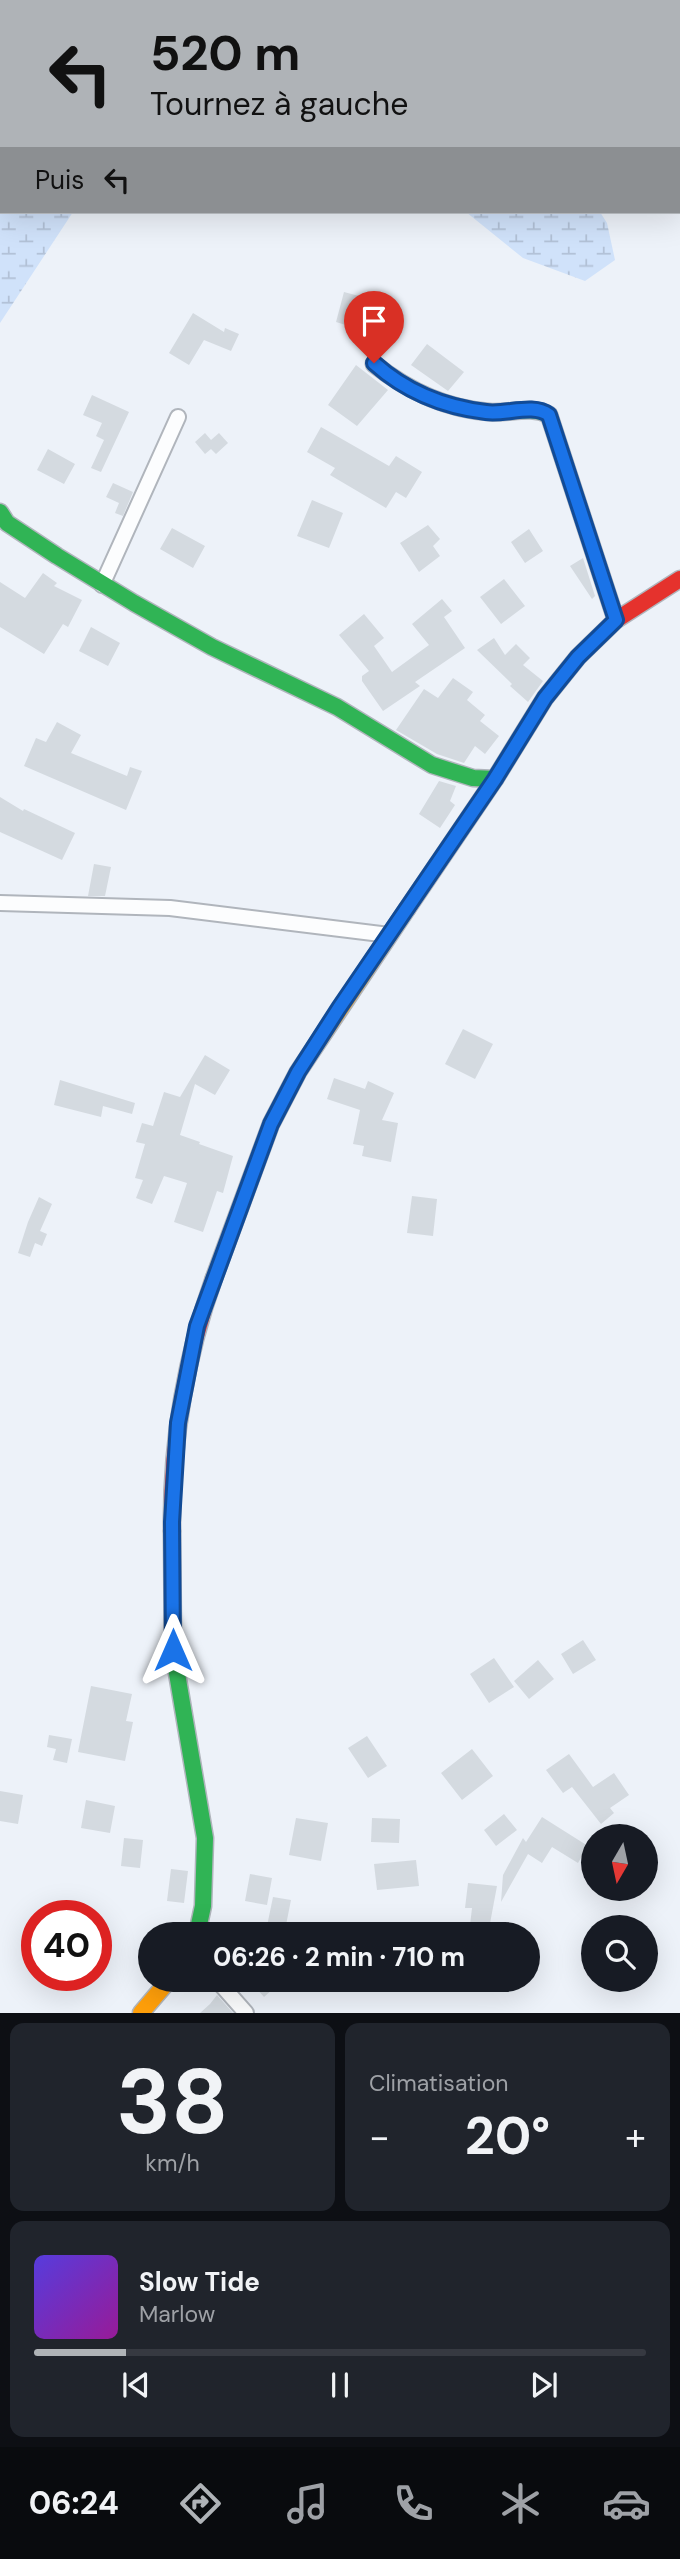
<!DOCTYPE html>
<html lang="fr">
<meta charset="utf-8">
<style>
:root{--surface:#171b24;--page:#20242c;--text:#f1f3f6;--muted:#9ea1a6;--line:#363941;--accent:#afb3b7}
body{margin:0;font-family:"DM Sans",sans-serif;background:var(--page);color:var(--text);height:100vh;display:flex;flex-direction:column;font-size:26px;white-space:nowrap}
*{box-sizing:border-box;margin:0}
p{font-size:23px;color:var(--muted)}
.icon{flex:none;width:38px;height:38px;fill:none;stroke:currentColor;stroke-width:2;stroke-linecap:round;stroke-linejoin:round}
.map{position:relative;height:2013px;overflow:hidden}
.side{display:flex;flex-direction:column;gap:10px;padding:10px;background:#0d0f14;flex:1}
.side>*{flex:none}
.top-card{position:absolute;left:0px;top:0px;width:681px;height:214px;box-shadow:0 7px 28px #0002;background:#afb3b7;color:#111;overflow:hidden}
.needle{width:46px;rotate:189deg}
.controls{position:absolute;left:581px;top:1824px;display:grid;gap:14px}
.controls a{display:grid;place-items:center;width:77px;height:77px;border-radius:50%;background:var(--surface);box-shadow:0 7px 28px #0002;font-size:35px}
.speed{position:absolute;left:21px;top:1900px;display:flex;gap:14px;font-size:35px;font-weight:700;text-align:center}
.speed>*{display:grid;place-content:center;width:91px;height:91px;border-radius:50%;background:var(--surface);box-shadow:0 7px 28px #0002;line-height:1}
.speed .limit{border:10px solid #d22;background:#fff;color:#111}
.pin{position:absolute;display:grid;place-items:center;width:60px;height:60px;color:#fff;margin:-72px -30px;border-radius:50% 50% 50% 0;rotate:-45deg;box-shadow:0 0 7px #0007}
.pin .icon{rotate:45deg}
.me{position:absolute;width:77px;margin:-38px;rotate:0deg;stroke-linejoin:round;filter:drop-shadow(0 0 5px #0008)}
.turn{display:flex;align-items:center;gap:24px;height:147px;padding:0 35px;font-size:32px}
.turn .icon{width:91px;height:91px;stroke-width:2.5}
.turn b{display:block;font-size:49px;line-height:60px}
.then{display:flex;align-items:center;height:66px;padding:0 35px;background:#0003;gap:14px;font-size:26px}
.big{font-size:52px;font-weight:700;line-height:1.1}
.side .tile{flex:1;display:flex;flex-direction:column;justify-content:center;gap:10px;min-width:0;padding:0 24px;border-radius:14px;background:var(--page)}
.side .dial{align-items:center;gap:0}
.dial b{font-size:91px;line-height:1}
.song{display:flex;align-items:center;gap:21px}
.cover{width:84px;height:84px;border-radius:10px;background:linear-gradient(135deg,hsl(250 70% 55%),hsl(300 70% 35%))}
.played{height:7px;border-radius:4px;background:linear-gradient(90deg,var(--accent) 15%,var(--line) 15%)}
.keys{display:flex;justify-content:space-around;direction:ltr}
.heat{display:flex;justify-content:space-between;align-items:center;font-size:38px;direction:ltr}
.side .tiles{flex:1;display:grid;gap:10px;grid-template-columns:1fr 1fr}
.tile:last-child{grid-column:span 2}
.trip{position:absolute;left:138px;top:1922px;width:402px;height:70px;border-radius:35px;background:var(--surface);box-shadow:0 7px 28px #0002;font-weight:700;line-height:70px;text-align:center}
.tabs{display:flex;height:112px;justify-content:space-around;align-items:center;background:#090b0e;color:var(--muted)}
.tabs .icon{width:49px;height:49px}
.tabs .active{color:var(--accent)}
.tabs b{font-size:32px;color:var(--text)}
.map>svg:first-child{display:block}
.wetland{fill:url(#wetland-marsh)}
.building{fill:#d4dae0}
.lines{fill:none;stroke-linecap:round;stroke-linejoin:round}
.street-casing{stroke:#b0b5bc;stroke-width:18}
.fast-casing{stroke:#b0b5bc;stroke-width:19}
.slow-casing{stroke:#b0b5bc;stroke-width:19}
.jam-casing{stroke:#b0b5bc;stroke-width:19}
.street{stroke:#fcfdfe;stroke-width:14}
.fast{stroke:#30b455;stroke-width:16}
.slow{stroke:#ff9f0a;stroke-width:16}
.jam{stroke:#e5322d;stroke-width:16}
.route-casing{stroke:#114b97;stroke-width:18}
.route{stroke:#1a73e8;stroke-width:12}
</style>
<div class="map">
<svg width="680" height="2013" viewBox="0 0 680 2013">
<defs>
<pattern id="wetland-marsh" width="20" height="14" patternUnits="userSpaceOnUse" patternTransform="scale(1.75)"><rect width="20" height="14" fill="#d0e2fa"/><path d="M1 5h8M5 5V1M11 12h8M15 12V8" fill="none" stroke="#b2c1d6"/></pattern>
</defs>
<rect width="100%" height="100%" fill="#edf2f9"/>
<path class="wetland" d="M0,0H165L2,2V212H73L0,323Z
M466,212H600L607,223L615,260L585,281L523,258Z"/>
<path class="building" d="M344,292L374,300L365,331L336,322Z
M193,313L224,332L225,328L239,334L231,351L204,340L189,365L169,353Z
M427,344L464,372L448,391L411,365Z
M356,365L388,390L357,426L328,405Z
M92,395L129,412L101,472L91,468L104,440L96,436L102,423L83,415Z
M321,427L389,466L396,456L422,472L406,498L396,492L386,508L330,475L335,468L307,452Z
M205,433L211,440L219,433L228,443L216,454L211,449L205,454L195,442Z
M48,449L75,464L64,484L37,470Z
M113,483L133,492L123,516L115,513L119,503L106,497Z
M312,500L343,513L329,548L297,536Z
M428,525L440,539L433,546L440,556L419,572L400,543Z
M172,528L205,546L193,568L160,549Z
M529,529L543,551L525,563L511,542Z
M583,558L595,596L592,599L570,566Z
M43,573L57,583L54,586L82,600L68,627L63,624L44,654L0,627V582L25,598Z
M504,579L525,606L501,624L480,597Z
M442,599L452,611L444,617L465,648L415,682L420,686L383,711L362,681V676L369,671L339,635L364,614L384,638L374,646L392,672L429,645L412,624Z
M91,627L120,643L108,666L79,651Z
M494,638L505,655L516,644L530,658L523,665L543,681L528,702L510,686L512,684L477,650Z
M453,678L473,692L467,700L485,715L480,721L499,736L485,754L475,746L464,763L437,754L396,730L424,689L438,698Z
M57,722L81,735L71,753L127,776L130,767L142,771L126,810L24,766L36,738L46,742Z
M439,781L456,786L450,801L455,805L440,828L419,814Z
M0,797L23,811L24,809L75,833L62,860L0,832Z
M94,864L111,867L105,896H88Z
M463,1029L493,1044L475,1079L445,1064Z
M205,1055L230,1070L215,1095L195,1084L180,1135L200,1142L199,1144L233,1156L223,1193L217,1191L203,1232L174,1222L187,1183L164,1176L152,1204L136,1198L143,1180L135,1178L145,1144L136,1142L142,1123L153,1126L164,1092L180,1097Z
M334,1078L365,1089L368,1081L394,1093L382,1120L398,1123L391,1162L362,1156L364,1146L353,1144L360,1110L327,1099Z
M60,1080L135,1103L132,1114L103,1106L101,1117L54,1105Z
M412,1196L437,1199L433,1236L407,1233Z
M39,1197L52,1204L40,1231L47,1234L42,1246L35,1243L30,1257L18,1253L28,1222Z
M583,1640L596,1660L573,1674L561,1654Z
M494,1658L514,1687L489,1703L470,1674Z
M538,1660L554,1679L529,1699L514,1681Z
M91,1686L132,1694L126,1721L133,1722L125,1761L78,1752Z
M49,1735L72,1739L67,1763L53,1760L56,1749L47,1747Z
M367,1736L387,1766L368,1778L348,1748Z
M472,1749L493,1776L462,1800L441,1773Z
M569,1754L593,1787L614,1773L629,1795L610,1808L614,1813L601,1824L572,1787L563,1793L546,1770Z
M0,1791L23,1795L18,1824L0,1821Z
M86,1800L115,1806L110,1833L81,1828Z
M504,1814L517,1830L496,1846L484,1830Z
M542,1817L588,1846L578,1863L552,1847L542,1863L528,1854L501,1902L503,1875L523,1838L526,1842Z
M296,1818L328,1823L321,1861L289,1855Z
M372,1818L400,1819L399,1843L371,1842Z
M124,1838L143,1840L140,1868L121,1866Z
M416,1860L419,1886L377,1890L374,1864Z
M171,1869L188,1871L184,1903L167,1901Z
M250,1874L272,1878L267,1905L245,1901Z
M468,1883L497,1886L488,1934H469L472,1908H465Z
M273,1897L291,1900L285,1930L267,1926Z
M248,1979H284L264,1997Z
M217,1995L233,2013H200L210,2004Z"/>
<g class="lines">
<defs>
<path id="street" d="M102,585L178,417
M0,903L170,908L389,935
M216,1979L246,2013"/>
<path id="fast" d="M374,364C407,390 447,409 489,412C510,414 530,405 549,415L616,620
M0,512L7,523L57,556L134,603L212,647L337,707L432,765L473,778L495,779
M172,1531L173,1650L205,1838L203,1906L197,1934"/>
<path id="slow" d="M214,1278L271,1124L298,1072L407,909
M141,2013L170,1979"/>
<path id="jam" d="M407,909L495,779L545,698L578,657L616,620L680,579
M172,1531C171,1445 185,1359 214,1278"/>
</defs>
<use href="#street" class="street-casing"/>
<use href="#fast" class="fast-casing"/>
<use href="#slow" class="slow-casing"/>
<use href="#jam" class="jam-casing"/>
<use href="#street" class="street"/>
<use href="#fast" class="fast"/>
<use href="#slow" class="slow"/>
<use href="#jam" class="jam"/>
</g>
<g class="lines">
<defs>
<path id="route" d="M173,1650L172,1522L178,1423L197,1326L271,1124L298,1072L339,1008L495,779L545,698L578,657L616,620L549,415C533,403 506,415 486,412C444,407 405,391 374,363"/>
</defs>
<use href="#route" class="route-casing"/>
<use href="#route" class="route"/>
</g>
</svg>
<div class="controls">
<a><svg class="needle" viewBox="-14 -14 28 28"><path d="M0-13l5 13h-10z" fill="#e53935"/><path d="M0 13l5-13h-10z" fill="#9ea1a6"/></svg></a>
<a><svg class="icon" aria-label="search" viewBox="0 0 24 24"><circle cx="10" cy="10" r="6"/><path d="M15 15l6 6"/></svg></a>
</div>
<div class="speed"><div class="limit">40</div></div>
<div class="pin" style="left:374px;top:363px;background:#d93025"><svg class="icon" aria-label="arrive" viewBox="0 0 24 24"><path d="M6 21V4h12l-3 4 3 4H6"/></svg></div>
<svg class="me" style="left:173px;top:1650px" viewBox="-20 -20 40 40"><path d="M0-17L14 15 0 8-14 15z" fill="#1a73e8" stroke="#fff" stroke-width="4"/></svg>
<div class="trip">06:26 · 2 min · 710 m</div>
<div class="top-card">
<div class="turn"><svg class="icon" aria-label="left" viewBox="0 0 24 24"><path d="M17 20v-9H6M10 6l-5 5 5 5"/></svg><div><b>520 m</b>Tournez à gauche</div></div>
<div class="then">Puis<svg class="icon" aria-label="left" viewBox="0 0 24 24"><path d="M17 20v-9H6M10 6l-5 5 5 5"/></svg></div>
</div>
</div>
<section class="side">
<div class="tiles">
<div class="tile dial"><b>38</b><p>km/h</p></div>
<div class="tile"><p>Climatisation</p>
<div class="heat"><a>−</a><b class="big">20°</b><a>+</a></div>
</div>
<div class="tile">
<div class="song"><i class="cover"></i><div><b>Slow Tide</b><p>Marlow</p></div></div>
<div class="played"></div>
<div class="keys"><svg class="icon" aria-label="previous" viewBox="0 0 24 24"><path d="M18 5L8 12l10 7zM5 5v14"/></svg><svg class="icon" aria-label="pause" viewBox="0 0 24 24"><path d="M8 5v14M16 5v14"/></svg><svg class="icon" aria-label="next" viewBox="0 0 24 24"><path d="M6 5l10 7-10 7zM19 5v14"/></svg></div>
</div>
</div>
</section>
<nav class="tabs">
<b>06:24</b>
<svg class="icon active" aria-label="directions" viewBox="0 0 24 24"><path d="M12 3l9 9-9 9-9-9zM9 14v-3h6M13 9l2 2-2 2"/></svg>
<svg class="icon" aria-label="music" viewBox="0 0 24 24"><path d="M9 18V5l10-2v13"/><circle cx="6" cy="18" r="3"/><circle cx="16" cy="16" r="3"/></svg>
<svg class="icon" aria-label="phone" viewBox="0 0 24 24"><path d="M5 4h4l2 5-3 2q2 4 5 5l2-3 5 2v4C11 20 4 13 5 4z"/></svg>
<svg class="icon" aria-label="climate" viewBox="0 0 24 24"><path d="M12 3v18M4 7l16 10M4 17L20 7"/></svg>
<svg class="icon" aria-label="car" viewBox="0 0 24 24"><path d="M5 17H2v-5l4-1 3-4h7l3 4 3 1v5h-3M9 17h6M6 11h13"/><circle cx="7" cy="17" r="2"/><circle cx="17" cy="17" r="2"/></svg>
</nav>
